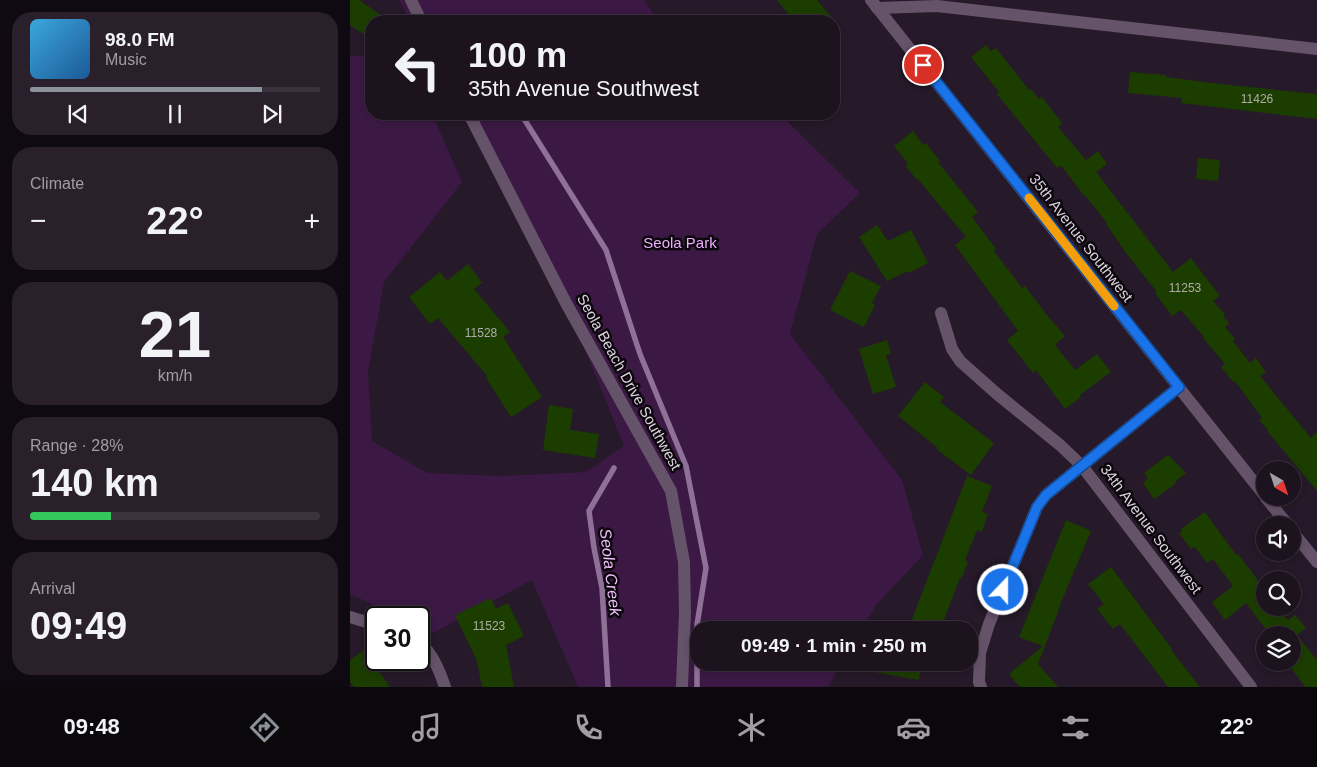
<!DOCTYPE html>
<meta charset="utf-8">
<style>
:root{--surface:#1c131f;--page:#29202c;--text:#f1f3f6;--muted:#a09ea4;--line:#3a323d;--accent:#8c9099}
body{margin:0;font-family:Helvetica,sans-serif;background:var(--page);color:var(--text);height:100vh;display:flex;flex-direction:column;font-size:19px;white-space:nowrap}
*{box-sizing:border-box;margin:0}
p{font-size:16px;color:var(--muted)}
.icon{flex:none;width:28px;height:28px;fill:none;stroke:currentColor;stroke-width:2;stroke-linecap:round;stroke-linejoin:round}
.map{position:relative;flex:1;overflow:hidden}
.panel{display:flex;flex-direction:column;gap:12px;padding:12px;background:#0f0a11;width:350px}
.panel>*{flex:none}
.banner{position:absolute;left:15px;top:15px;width:475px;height:105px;border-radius:20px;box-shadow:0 2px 8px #0003,0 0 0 1px var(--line);background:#1c131f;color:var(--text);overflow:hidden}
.needle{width:32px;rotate:141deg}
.controls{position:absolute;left:906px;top:461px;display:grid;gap:10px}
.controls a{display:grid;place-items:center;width:45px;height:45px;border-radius:50%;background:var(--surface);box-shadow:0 2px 8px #0003,0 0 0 1px var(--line);font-size:25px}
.speed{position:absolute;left:15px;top:606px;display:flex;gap:10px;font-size:25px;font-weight:700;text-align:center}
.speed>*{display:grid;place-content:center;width:65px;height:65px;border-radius:50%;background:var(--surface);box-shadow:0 2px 8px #0003,0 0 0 1px var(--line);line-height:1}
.speed .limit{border:2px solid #111;border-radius:8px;background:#fff;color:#111}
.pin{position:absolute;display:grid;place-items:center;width:42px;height:42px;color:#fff;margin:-21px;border:2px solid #fff;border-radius:50%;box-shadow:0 1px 5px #0007}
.me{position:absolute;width:55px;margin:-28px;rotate:22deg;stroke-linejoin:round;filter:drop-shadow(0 0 4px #0008)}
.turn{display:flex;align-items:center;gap:18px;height:105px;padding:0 20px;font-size:22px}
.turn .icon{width:65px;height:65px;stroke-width:2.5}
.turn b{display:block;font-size:35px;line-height:42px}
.big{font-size:38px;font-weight:800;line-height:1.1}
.panel .tile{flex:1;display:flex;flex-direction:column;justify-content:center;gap:8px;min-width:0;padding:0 18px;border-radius:20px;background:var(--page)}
.panel .dial{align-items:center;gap:0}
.dial b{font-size:65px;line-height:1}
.song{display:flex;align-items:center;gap:15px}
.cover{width:60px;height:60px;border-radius:8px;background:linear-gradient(135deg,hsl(200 70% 55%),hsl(210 70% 35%))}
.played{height:5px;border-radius:2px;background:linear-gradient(90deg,var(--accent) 80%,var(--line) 80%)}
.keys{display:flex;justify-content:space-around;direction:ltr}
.heat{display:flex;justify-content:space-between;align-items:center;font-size:28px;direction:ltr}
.charge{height:8px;border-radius:4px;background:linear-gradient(90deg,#34c759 28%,var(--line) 0)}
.trip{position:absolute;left:340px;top:621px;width:288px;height:50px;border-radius:20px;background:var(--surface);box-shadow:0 2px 8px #0003,0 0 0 1px var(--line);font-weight:800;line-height:50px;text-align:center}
.tab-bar{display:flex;height:80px;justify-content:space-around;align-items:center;background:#0b080c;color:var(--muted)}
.tab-bar .icon{width:35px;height:35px}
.tab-bar .current{color:var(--accent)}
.tab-bar b{font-size:22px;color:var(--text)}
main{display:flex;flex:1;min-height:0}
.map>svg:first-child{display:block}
.green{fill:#3b1944}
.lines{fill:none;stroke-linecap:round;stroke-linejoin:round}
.stream{stroke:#8f7097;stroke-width:5.5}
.building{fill:#1c3d00}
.minor{stroke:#65536a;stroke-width:12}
.tertiary{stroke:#65536a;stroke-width:12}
.route-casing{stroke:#114b97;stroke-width:12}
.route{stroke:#1a73e8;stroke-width:9}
.slow{stroke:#f59e0b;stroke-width:9}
.labels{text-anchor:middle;stroke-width:5;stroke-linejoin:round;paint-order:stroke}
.number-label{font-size:12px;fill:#acaea6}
.street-label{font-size:15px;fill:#dcd3de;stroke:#0c070d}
.park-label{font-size:15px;fill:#ecaffc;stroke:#0c070d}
.water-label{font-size:16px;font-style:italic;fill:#f0bffd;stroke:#0c070d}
</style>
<main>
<section class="panel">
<div class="tile">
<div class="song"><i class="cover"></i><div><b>98.0 FM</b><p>Music</p></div></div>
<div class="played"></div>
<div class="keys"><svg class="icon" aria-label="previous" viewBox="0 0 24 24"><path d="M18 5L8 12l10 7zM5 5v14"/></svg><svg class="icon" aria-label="pause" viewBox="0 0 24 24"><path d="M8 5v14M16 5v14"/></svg><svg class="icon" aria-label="next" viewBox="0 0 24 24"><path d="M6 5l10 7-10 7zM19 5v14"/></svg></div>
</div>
<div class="tile"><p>Climate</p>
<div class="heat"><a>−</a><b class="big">22°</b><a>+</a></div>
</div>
<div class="tile dial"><b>21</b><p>km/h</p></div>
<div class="tile"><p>Range · 28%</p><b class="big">140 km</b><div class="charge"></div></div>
<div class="tile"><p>Arrival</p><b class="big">09:49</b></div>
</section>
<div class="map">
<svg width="967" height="687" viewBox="0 0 967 687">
<rect width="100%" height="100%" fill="#261929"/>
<path class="green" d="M49,0H294L308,21H60Z
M0,56H21V114H82L112,182L34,282L18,372L22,441L77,473L152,476L236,472L274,446L216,303L112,114H430L510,193L467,234L440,334L552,480L573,555L526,605L511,630H349V662L492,663L478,687H228L182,580L83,633L69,626V618L50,617L0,594Z"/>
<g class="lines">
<path class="stream" d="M171,114L256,250L290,354L336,466L356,568L347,625V687
M258,687L252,588L244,548L239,511L264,468"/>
</g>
<path class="building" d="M0,0H9L40,21H21V39L0,25Z
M427,0H467L485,21H444Z
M636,45L641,51L646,48L679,90L681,89L689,99L692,97L712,123L708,127L736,160L748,151L757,164L746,172L823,272L841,258L860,283L870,296L863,301L875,314L873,316L879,323L875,327L885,339L883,341L900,363L906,358L916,372L910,376L961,438L967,432V491L917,431L918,430L909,420L912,418L885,381L883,382L871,367L875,364L853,338L854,337L831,310L822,316L805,293L807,292L776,253L756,224L757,223L735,195L734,196L711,165L707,168L647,94L649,92L621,57Z
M780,72L816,75V77L870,84L967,94V119L831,103L832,98L778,93Z
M563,131L573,145L576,143L590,161L588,162L628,212L622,217L646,249L644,251L672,288L675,286L696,314L715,336L705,345L725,370L747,354L761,372L730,395L731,397L715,409L686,370L683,373L657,340L668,331L605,245L616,237L567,178L566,179L556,166L558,164L544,146Z
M848,158L870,160L868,181L846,179Z
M527,225L538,241L561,230L578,263L559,273L558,271L537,281L509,237Z
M118,264L132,283L124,289L160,332L153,337L192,397L161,417L136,378L138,377L88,318L80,324L59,297L90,272L97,281Z
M500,271L531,286L522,303L525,305L514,327L480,310Z
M537,340L541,354L536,355L546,387L523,394L509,349Z
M575,382L594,397L590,402L644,443L621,475L586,449L588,448L548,416Z
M199,405L223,409L220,430L249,434L245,458L193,450Z
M818,455L836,473L827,480L824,485L804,499L793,483L798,478L794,473Z
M617,476L642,486L632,512L638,514L632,532L627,530L615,560L618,562L611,579L610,578L590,630H558Z
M855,512L886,555L888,554L908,580H907L915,591V608H928L938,620L945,615L956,628L947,635L967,660V687H955L937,662H942V635H920L896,603L875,620L862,602L883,586L863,559L857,563L845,547L841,549L829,533L832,531L831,529Z
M716,520L741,531L710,605L711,604L688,664L708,687H670L659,674L693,646L669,637Z
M761,567L822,649L821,650L850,687H818L770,624L763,629L747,609L754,604L738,584Z
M141,598L146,609L158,603L174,636L156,645L164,687H132L127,661L105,615Z
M14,650L40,687H4L0,682V660Z
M513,662H572L569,680L513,670Z"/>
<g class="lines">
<path class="minor" d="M61,0L71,21
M527,8L587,6L967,49
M119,114L216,303L321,491L334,562L335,612L332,687
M591,313L602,349L610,361L647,394L710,445L732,466L901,687
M0,617L26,625
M69,641C83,655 89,669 95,687
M631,687L629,682L630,653L639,624L687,507L696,495L829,387"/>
<path class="tertiary" d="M521,0L915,496
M916,498L938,525
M942,531L967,562"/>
</g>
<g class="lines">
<defs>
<path id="route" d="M573,65L829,387L696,495L687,507L653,590"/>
</defs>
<use href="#route" class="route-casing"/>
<use href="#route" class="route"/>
<path class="slow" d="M679,198L764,306"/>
</g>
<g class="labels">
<g class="number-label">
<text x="907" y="103">11426</text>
<text x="835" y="292">11253</text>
<text x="131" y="337">11528</text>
<text x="139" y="630">11523</text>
</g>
<g class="street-label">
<text transform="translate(731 238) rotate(52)" y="5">35th Avenue Southwest</text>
<text transform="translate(279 382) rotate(61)" y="5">Seola Beach Drive Southwest</text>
<text transform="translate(801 529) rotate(53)" y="5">34th Avenue Southwest</text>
</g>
<g class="park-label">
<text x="330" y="248">Seola Park</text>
</g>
<g class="water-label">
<text transform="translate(261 572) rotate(83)" y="6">Seola Creek</text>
</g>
</g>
</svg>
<div class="controls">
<a><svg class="needle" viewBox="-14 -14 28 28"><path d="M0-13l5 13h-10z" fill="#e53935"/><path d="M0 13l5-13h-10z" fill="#a09ea4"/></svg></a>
<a><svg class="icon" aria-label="sound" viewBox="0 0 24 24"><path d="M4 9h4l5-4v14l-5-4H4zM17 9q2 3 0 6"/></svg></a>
<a><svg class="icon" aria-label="search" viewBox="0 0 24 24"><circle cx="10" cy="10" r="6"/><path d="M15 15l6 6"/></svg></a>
<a><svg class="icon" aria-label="layers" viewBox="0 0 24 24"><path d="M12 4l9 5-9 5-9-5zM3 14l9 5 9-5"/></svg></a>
</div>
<div class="speed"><div class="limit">30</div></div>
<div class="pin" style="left:573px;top:65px;background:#d93025"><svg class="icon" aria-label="arrive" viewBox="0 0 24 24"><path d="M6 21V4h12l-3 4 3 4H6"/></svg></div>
<svg class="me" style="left:653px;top:590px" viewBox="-20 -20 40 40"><circle r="17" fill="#1a73e8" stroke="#fff" stroke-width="3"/><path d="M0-11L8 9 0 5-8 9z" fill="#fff"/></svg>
<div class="trip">09:49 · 1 min · 250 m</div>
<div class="banner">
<div class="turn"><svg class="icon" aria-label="left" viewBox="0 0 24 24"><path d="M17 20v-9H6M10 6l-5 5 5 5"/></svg><div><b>100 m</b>35th Avenue Southwest</div></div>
</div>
</div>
</main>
<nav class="tab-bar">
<b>09:48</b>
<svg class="icon current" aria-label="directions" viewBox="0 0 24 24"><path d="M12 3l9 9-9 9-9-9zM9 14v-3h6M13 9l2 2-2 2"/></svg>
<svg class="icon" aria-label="music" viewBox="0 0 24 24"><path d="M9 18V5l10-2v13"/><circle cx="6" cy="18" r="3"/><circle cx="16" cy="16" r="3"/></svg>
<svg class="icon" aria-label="phone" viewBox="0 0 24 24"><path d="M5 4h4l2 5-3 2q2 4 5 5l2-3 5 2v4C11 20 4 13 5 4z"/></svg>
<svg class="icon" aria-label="climate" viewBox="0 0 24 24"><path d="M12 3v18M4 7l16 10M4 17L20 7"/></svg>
<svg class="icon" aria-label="car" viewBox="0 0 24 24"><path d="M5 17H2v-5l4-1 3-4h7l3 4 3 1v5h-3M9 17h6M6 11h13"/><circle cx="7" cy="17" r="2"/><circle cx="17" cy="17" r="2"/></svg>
<svg class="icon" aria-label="filters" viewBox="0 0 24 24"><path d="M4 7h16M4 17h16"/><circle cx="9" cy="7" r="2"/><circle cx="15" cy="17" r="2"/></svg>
<b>22°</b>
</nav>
